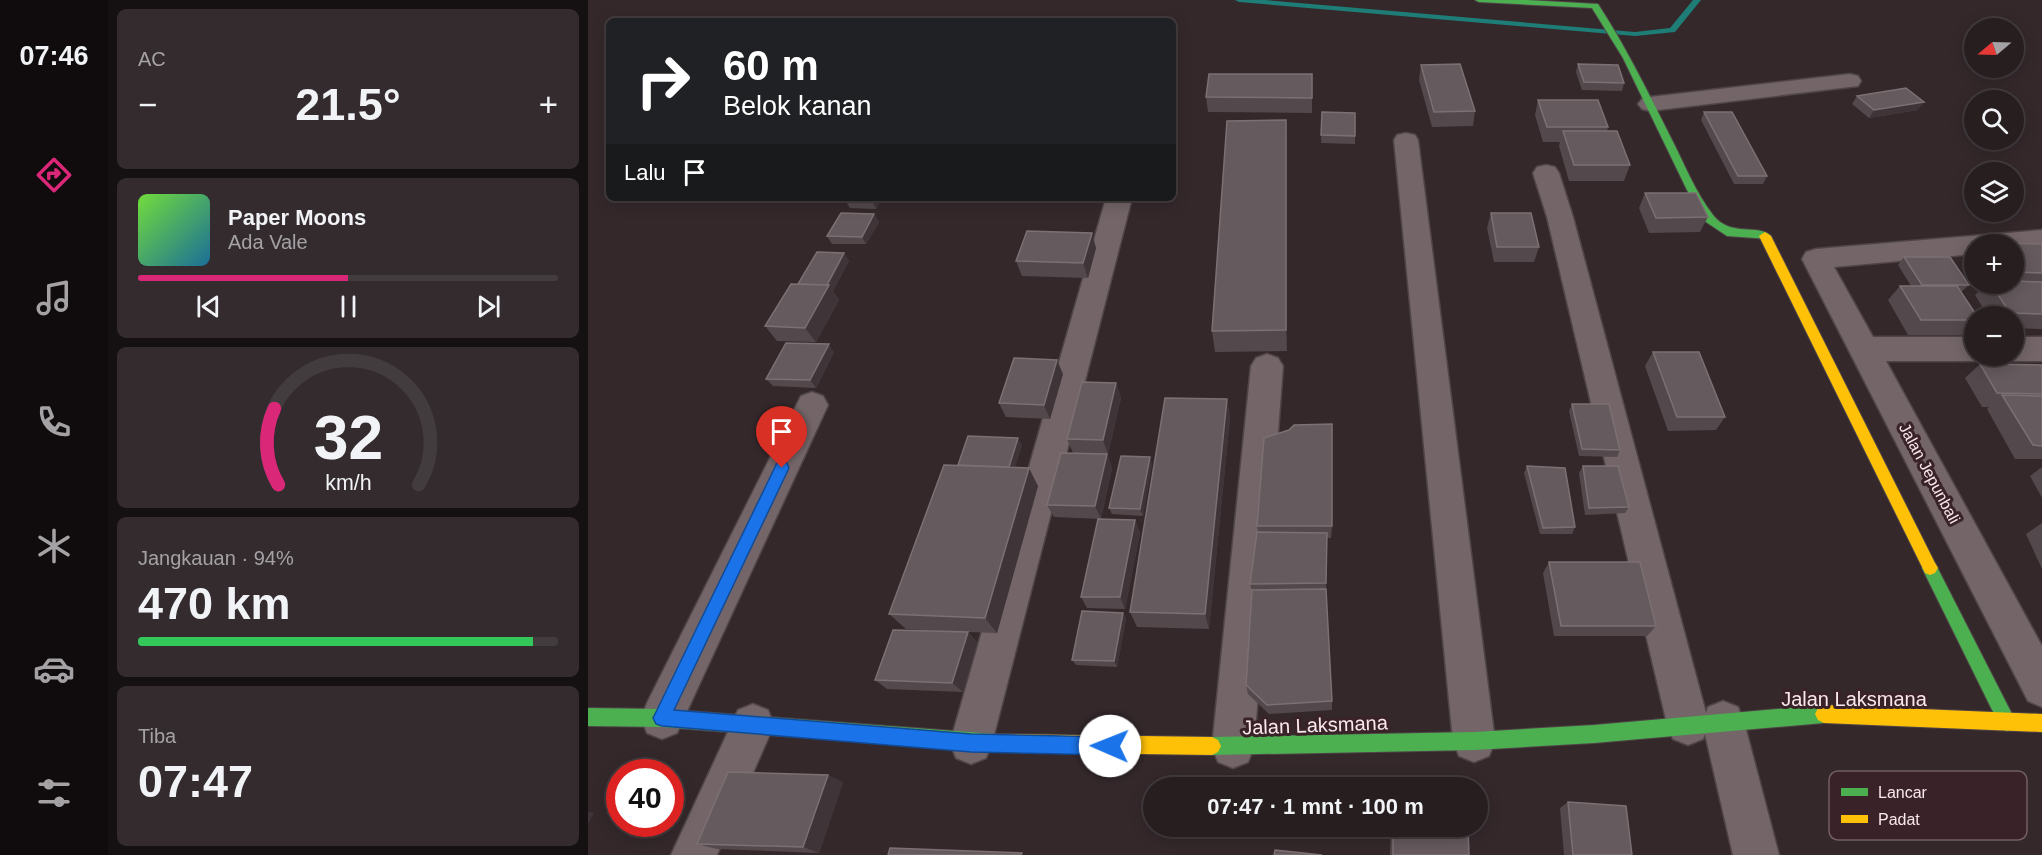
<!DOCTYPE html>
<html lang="id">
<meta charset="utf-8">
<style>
:root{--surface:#271e20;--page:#332b2d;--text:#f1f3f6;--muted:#a4a2a5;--line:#433c3e;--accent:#db2777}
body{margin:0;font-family:Helvetica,sans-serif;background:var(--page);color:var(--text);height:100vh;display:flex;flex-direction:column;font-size:22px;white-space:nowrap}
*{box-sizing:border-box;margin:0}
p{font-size:20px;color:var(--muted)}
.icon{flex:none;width:33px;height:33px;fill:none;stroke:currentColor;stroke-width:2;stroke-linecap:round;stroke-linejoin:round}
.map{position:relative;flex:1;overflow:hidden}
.drawer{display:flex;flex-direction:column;gap:9px;padding:9px;background:#151012;width:480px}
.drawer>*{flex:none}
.guide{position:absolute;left:18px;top:18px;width:570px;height:183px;border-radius:9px;box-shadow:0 3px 15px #0003,0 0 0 2px var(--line);background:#202124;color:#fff;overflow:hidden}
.needle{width:39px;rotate:251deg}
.tools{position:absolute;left:1376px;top:18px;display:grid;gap:12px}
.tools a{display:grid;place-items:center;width:60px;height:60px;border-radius:50%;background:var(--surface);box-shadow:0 3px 15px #0003,0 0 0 2px var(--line);font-size:30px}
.speed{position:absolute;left:18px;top:759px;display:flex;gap:12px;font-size:30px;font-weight:700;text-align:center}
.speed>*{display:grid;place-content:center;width:78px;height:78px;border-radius:50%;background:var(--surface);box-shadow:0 3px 15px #0003,0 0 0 2px var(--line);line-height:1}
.speed .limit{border:9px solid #d22;background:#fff;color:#111}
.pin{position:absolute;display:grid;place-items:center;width:51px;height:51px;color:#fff;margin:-62px -26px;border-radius:50% 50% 50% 0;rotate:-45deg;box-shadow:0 0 6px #0007}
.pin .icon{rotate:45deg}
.me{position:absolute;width:66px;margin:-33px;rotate:271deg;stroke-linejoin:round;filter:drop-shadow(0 0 4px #0008)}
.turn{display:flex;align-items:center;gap:21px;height:126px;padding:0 18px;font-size:27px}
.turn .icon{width:78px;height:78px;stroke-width:2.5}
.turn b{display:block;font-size:42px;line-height:51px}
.then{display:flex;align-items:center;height:57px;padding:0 18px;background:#0003;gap:12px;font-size:22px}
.big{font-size:45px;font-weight:700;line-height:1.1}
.drawer .widget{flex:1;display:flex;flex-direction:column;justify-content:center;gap:9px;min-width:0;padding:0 21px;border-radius:9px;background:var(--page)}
.drawer .dial{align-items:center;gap:0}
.dial svg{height:156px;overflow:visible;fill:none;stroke:var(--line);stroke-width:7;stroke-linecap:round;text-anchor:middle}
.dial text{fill:var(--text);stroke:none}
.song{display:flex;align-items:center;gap:18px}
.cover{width:72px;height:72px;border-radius:9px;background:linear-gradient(135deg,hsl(100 70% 55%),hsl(200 70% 35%))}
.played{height:6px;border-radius:3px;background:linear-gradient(90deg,var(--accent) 50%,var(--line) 50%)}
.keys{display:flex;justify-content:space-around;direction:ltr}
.heat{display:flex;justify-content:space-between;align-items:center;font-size:33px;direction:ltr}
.charge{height:9px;border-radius:4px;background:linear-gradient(90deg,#34c759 94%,var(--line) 0)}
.trip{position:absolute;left:555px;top:777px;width:345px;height:60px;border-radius:30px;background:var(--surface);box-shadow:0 3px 15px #0003,0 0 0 2px var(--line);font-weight:700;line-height:60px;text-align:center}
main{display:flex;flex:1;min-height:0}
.tab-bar{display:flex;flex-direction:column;width:108px;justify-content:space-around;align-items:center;background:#100c0d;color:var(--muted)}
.tab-bar .icon{width:42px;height:42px}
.tab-bar .active{color:var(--accent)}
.tab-bar b{font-size:27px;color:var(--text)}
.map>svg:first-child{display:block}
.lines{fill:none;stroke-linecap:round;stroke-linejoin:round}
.stream{fill:#1e7d77;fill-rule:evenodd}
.street-casing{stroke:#4f4447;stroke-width:3}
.fast-casing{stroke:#4f4447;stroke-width:2}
.slow-casing{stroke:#4f4447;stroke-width:2}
.street{fill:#736568;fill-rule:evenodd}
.fast{fill:#4caf50;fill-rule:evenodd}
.slow{fill:#ffc107;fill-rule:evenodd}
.wall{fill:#53494c}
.shaded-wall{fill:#3f3538}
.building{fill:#655a5d;stroke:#7c7073;stroke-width:1.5}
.route{fill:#1a73e8;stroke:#114b97;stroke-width:1.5}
.labels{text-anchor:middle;stroke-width:6;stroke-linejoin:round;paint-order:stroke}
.street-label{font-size:16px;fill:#f8e8eb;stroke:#392328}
.near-street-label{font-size:20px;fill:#f8e8eb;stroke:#392328}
.key{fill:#392328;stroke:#725e62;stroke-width:1.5}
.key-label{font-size:16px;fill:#f8e8eb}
</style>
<main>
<nav class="tab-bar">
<b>07:46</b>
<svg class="icon active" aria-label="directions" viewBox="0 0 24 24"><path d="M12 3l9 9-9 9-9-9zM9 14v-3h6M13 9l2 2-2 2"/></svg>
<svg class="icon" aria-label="music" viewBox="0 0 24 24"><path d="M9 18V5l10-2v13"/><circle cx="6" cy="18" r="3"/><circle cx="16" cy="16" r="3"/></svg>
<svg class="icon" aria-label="phone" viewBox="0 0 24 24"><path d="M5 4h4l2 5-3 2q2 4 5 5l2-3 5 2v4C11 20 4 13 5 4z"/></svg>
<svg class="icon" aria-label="climate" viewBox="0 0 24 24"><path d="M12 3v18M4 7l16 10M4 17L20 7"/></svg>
<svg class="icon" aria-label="car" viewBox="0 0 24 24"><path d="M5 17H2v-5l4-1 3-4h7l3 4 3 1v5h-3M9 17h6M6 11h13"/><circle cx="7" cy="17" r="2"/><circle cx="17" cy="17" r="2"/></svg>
<svg class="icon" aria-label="filters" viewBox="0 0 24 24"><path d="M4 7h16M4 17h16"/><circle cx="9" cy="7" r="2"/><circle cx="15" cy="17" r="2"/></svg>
</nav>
<section class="drawer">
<div class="widget"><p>AC</p>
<div class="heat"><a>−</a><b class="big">21.5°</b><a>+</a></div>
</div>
<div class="widget">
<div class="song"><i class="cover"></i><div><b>Paper Moons</b><p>Ada Vale</p></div></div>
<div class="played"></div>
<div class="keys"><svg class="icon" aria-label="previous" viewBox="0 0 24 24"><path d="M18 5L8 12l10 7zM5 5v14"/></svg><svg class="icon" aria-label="pause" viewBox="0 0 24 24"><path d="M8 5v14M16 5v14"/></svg><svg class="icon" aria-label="next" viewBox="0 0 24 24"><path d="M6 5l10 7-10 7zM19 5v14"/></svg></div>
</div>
<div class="widget dial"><svg viewBox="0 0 100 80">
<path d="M14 69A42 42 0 1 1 86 69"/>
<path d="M14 69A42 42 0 0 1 12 30" stroke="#db2777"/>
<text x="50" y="56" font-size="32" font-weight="700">32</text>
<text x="50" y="72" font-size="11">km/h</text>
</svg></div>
<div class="widget"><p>Jangkauan · 94%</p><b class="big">470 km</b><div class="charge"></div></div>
<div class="widget"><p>Tiba</p><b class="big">07:47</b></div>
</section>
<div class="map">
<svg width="1454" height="855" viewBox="0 0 1454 855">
<rect width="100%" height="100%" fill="#34282b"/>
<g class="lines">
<path class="stream" d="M647,0H677L1047,32L1082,28L1105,0H1113L1087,32L1047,36L651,2Z"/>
<defs>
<path id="street" d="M1262,74L1270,76L1273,81L1270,86L1062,111L1054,109L1050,104L1054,99L1062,97Z
M818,133L827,135L830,140L907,741L901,756L886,762L871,756L865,741L806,140L809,135Z
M958,165L967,167L971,173L985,217L1118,713L1120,707L1135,701L1150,707L1156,722L1191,855H1145L1117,734L1115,739L1100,745L1085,739L1079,724L959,217L945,173L949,167Z
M518,198H544L404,743L398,758L383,764L368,758L362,743Z
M1454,230V248L1425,251V244H1386V254L1246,267L1285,337H1386V356H1398L1386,361H1298L1454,646V707L1440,701L1214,259L1218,252L1228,249Z
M1425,337H1454V361H1425L1414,357L1413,356H1425Z
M679,354L690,358L695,366L666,747L660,762L645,768L630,762L624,747L663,366L668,358Z
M224,392L235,396L240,405L89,733L74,739L59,733L53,718L59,703L213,396Z
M165,704L180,710L186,725L129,855H83L150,710Z"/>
<path id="fast" d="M887,0H939L1010,4C1038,47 1060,92 1083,138C1096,163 1107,192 1125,215C1143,238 1170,223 1183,236L1181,239L1139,236L1118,222L1099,190L1035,58L1004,8L891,2Z
M1342,561L1347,563L1425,716L1428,722L1425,728L1419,731L1413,728L1334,568L1337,563Z
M1236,705L1242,708L1245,714L1242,720L1236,723L1006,743L886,750L624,755L618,752L615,746L618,740L624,737L886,732L1006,725Z
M0,708L74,709L407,734L413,737L416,743L413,749L407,752L74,727L0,726Z"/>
<path id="slow" d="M1177,232L1183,236L1347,563L1350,568L1347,573L1342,575L1337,573L1171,236Z
M1236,705L1454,714V732L1236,723L1230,720L1227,714L1230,708Z
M407,734L624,737L630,740L633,746L630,752L624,755L407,752L401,749L398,743L401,737Z"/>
</defs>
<use href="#street" class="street-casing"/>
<use href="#fast" class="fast-casing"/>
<use href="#slow" class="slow-casing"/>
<use href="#street" class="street"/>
<use href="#fast" class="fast"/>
<use href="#slow" class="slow"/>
</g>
<path class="wall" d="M990,64L1036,83L1034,91L994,90L988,72Z
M833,65L887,111L885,126L844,127L831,80Z
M724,74V113L620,112L618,97Z
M1269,96L1330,110L1281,118L1264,104Z
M950,100L1020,127L1019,131L1042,165L1036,181H981L971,146L972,142H955L947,115Z
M734,112L767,113V144L733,143Z
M1116,112L1179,176L1175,184H1146L1113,120Z
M699,142V351L627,352L624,331Z
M1057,193L1120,217L1112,232L1061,233L1051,208Z
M259,198H294L288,209L262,208L257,200Z
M903,213L951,247L946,262H906L899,228Z
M286,214L291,222L278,244H244L239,236Z
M1409,243L1454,244V329L1425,328V316H1400L1387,295L1398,284H1425V244H1408Z
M508,248L500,278L434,276L428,261Z
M256,253L261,261L245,291L251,300L228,342L189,341L177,326L210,284Z
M1316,257L1381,285L1373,292L1386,316V326L1378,335H1320L1300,300L1312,286H1323L1310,265Z
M246,352L228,388L185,386L178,379Z
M1065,352L1137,417L1128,430L1080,431L1057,366Z
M1392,364L1454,365V459H1427L1399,409L1401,407H1394L1377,378Z
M475,374L462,419L418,417L411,403Z
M528,383L533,398L520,454L485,453L479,439Z
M639,399L642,418L621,629L549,627L542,612Z
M984,404L1032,450L1029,457L991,456L981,411Z
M434,445L427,467L450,486L409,633L380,632L389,642L375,692L299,689L287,680L371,632L318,629L301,614L370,465Z
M519,454L524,468L513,519L466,517L459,505Z
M564,464L555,516L524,514L521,508Z
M939,466L987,527L984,534H952L936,473Z
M995,466L1041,507L1037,513L997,515L991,473Z
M1454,467V498L1442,476Z
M547,520L552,533L537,609L499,608L493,597Z
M1454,523V569L1438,534Z
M669,526H744L743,538H739L738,592L744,701V710L681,714L660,694L658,685L664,591L662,584L670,532Z
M961,562L1068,626L1059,636H966L955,573Z
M535,613L538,619L529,667L488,665L484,660Z
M255,782L231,853L129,849L109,844Z
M980,802L1044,855H976L972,808Z
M803,826H880L881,855H802Z"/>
<path class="shaded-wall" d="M1336,102L1330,110L1281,118L1286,110Z
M698,120L699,142V351L698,330Z
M285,198H294L288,209L284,201Z
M286,214L291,222L278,244L274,237Z
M504,233L508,248L500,278L495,263Z
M256,253L261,261L245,291L251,300L228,342L217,328L239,285Z
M241,344L246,352L228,388L222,380Z
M469,360L475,374L462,419L456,405Z
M528,383L533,398L520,454L515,440Z
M639,399L642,418L621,629L617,614Z
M430,438L434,445L423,480L419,473Z
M519,454L524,468L513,519L507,506Z
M562,457L564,464L555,516L552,509Z
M441,468L450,486L409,633L397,618Z
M547,520L552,533L537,609L532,597Z
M535,613L538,619L529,667L526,661Z
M380,632L389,642L375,692L364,683Z
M240,775L255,782L231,853L215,847Z
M0,812L6,813L0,824Z"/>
<path class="building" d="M872,64L887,111L846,112L833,65Z
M990,64L1030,65L1036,83L996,82Z
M621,74H724V98L618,97Z
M1318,88L1336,102L1286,110L1269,96Z
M950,100H1010L1020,127H959Z
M734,112L767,113V136L733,135Z
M1116,112H1144L1179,176H1150Z
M698,120V330L624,331L639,121Z
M975,131H1029L1042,165H986Z
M1057,193H1108L1120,217L1068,218Z
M259,198H285L284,201L257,200Z
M253,213L286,214L274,237L239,236Z
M903,213H943L951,247H909Z
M439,231L504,233L495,263L428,261Z
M1409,243L1454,244V273L1430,272L1425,266V244H1410Z
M229,252L256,253L239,285L210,284Z
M1316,257H1362L1381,285H1334Z
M1425,281L1454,282V314L1422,313L1403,284H1425Z
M203,284L241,285L217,328L177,326Z
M1312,286H1369L1389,316H1386V320H1333Z
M198,343L241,344L222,380L178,379Z
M1065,352H1111L1137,417H1089Z
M426,358L469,360L456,405L411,403Z
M1392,364L1454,365V394L1409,393Z
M494,382L528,383L515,440L479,439Z
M1414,395L1454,396V446L1445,445Z
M577,398L639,399L617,614L542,612Z
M984,404H1021L1032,450L994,449Z
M744,424V526H669L676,438L701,430L706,425Z
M380,436L430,438L421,467L370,465Z
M473,453L519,454L507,506L459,505Z
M533,456L562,457L552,509L521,508Z
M356,465L441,468L397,618L301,614Z
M939,466L977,468L987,527L955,528Z
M995,466H1030L1041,507L1001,508Z
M510,519L547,520L532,597H493Z
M669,532L739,533L738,583L662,584Z
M961,562H1052L1068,626H973Z
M738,589L744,701L679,705L658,685L664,590Z
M494,611L535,613L526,661L484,660Z
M305,630L380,632L364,683L287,680Z
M140,772L240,775L215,847L109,844Z
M980,802L1038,806L1044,855H985Z
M805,826H880L881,855H805Z
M302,848L434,853L433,855H300Z
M687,850L734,855H686Z"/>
<path class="route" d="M194,462L199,463L201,468L86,710L383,734L522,737L528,740L531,746L528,752L522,755L383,752L74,726L68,724L65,718L68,712L189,463Z"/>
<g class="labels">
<g class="street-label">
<text transform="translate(1342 473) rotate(62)" y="6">Jalan Jepunbali</text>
</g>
<g class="near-street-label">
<text x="1266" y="706">Jalan Laksmana</text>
<text transform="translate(727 725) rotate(-2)" y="7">Jalan Laksmana</text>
</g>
</g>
<rect x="1241" y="771" width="198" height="69" rx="9" class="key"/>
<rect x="1253" y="788" width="27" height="8" fill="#4caf50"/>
<rect x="1253" y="815" width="27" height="8" fill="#ffc107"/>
<g class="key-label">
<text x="1290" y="798">Lancar</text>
<text x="1290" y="825">Padat</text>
</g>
</svg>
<div class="tools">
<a><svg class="needle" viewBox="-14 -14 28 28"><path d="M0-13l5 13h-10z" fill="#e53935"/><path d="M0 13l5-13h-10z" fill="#a4a2a5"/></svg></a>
<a><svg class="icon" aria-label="search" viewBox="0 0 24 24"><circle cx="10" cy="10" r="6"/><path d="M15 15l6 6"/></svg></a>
<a><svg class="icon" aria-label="layers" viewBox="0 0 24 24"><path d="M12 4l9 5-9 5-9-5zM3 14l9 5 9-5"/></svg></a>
<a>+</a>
<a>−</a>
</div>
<div class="speed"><div class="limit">40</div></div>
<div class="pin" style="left:194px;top:468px;background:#d93025"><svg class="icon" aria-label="arrive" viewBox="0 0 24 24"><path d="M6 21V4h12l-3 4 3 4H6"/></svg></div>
<svg class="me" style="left:522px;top:746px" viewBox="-20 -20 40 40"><circle r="19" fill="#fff"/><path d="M0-13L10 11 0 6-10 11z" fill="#1a73e8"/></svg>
<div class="trip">07:47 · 1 mnt · 100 m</div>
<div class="guide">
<div class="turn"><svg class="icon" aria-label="right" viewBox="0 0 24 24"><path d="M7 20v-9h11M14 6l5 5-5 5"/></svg><div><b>60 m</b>Belok kanan</div></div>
<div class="then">Lalu<svg class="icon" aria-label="arrive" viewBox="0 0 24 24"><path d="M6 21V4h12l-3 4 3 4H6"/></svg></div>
</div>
</div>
</main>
